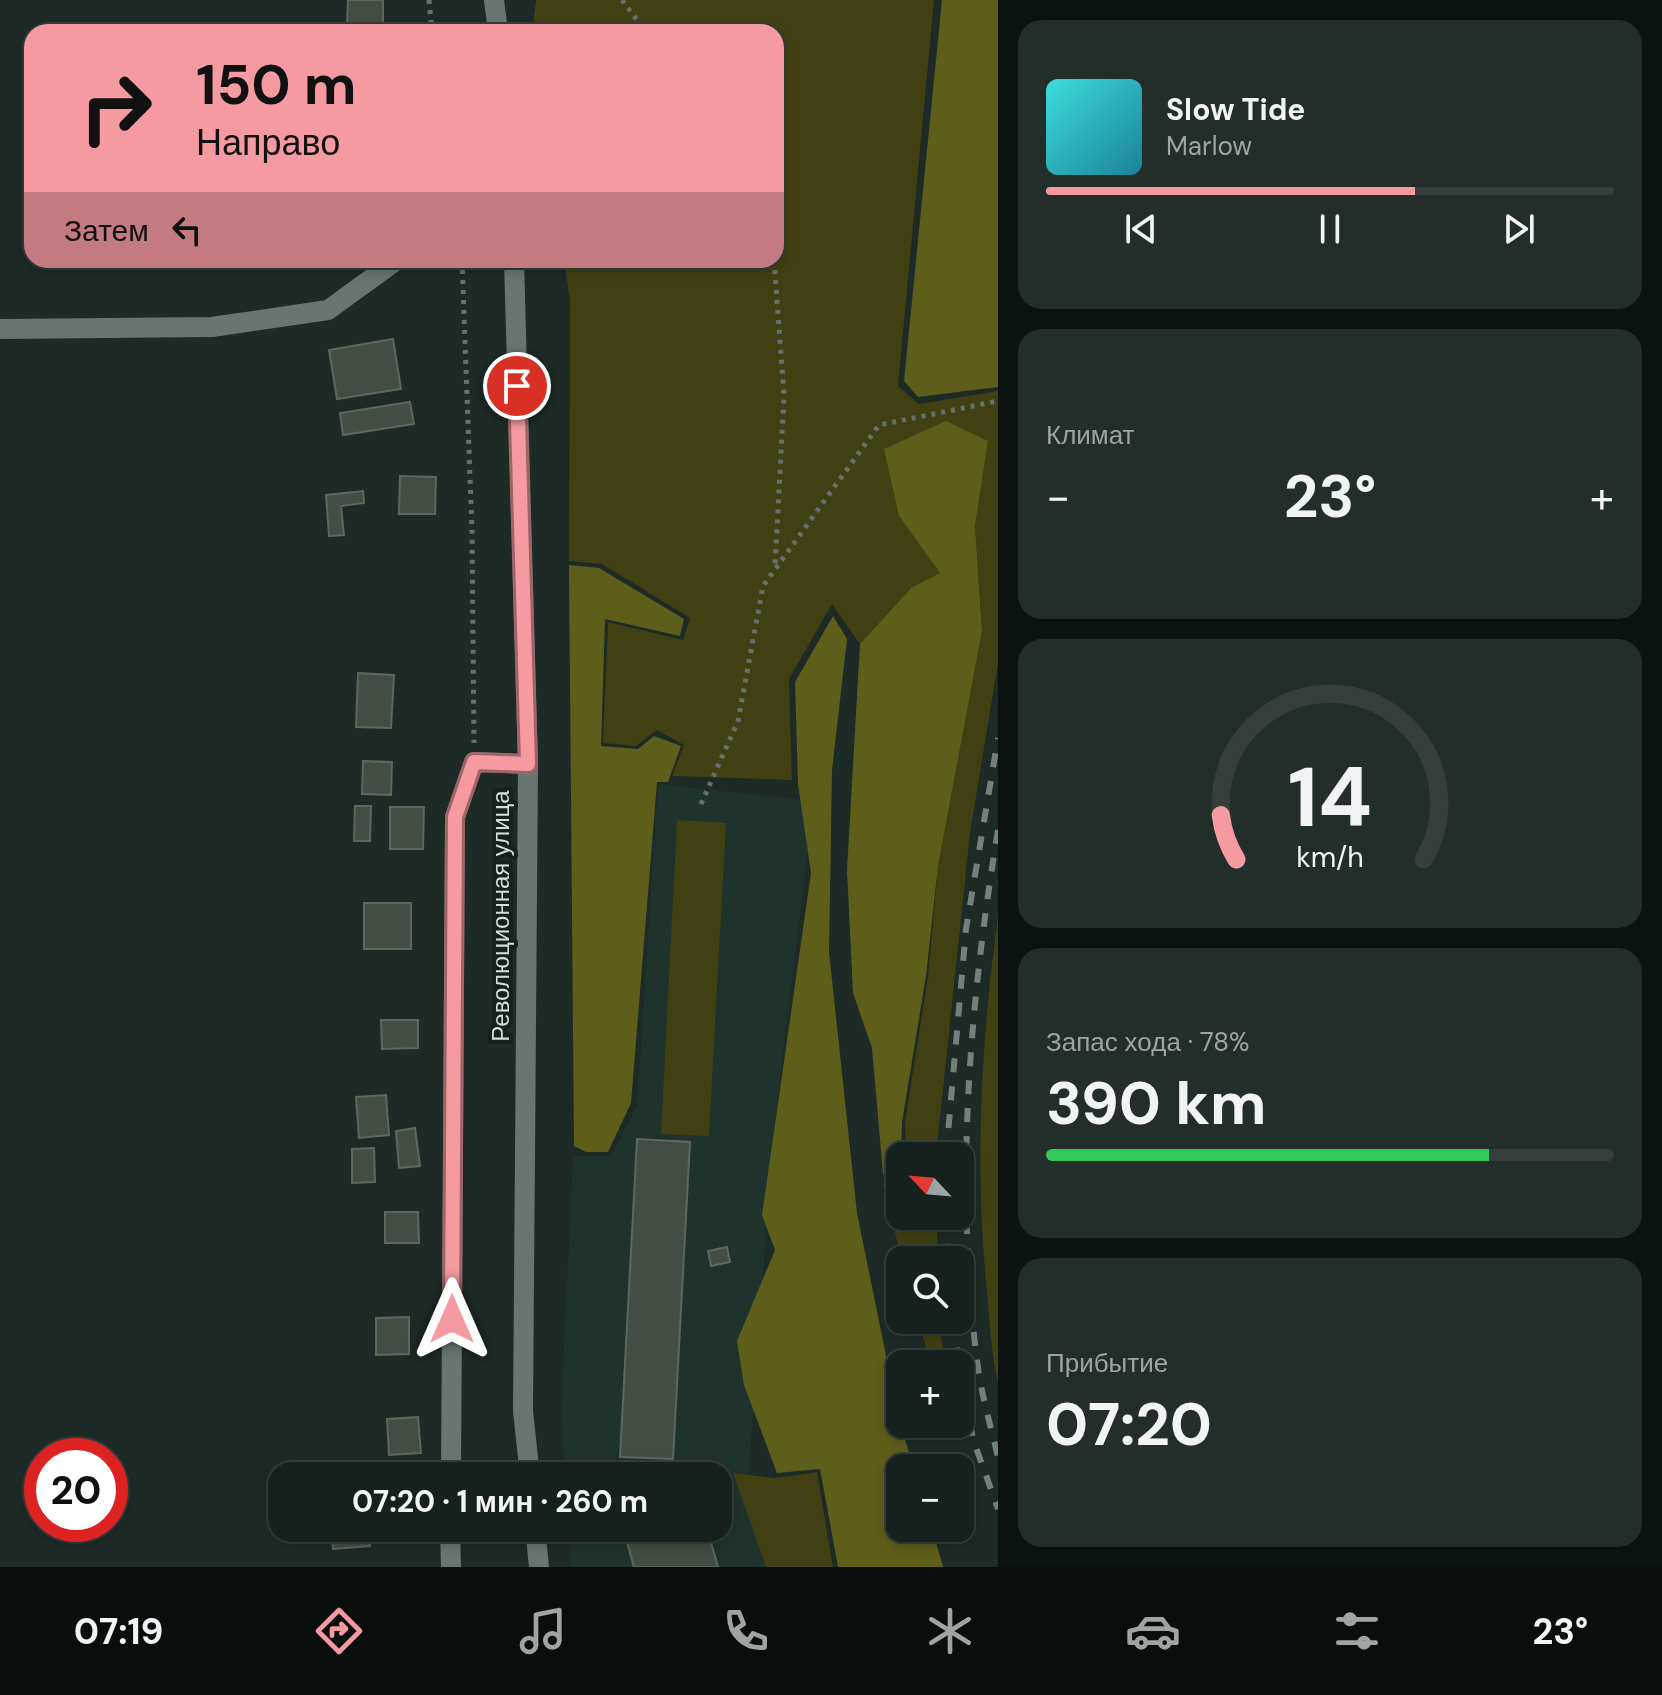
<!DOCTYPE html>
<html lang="ru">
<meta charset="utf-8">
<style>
:root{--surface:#16201c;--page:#232d29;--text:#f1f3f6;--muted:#9ea3a3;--line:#353e3b;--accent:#f49aa0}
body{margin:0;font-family:"DM Sans",sans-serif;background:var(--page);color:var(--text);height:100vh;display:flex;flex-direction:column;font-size:30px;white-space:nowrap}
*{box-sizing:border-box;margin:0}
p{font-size:26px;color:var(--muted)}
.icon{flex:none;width:44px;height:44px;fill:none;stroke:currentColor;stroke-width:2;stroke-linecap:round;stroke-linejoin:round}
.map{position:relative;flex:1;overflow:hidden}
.sheet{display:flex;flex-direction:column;gap:20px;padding:20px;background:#0c120f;width:664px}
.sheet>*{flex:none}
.guide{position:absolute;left:24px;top:24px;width:760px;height:244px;border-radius:24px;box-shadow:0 4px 12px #0003,0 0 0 2px var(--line);background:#f49aa0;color:#111;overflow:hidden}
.needle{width:52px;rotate:296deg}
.controls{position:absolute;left:886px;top:1142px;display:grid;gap:16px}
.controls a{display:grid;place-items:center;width:88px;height:88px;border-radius:16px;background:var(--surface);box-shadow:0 4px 12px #0003,0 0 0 2px var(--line);font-size:40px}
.speed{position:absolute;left:24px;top:1438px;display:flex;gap:16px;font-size:40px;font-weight:700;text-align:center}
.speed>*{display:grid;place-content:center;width:104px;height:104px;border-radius:50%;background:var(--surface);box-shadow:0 4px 12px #0003,0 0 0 2px var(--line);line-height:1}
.speed .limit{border:12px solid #d22;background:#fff;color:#111}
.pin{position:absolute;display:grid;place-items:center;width:68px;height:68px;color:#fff;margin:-34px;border:4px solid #fff;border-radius:50%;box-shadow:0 2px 8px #0007}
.me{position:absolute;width:88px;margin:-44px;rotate:0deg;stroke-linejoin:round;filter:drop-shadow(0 0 6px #0008)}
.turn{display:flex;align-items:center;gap:28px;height:168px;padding:0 40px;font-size:36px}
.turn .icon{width:104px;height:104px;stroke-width:2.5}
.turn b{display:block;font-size:56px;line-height:68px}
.then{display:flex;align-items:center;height:76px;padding:0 40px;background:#0003;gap:16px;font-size:30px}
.big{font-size:60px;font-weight:700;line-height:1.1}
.sheet .tile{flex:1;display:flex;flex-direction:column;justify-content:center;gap:12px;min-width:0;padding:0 28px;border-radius:24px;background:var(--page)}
.sheet .dial{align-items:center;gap:0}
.dial svg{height:208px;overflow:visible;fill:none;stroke:var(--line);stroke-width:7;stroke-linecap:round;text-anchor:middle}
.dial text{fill:var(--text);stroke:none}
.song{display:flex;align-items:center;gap:24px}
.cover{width:96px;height:96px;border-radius:12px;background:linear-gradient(135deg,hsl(180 70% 55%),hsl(190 70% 35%))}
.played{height:8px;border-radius:4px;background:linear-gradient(90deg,var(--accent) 65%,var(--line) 65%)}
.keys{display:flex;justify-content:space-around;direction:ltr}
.heat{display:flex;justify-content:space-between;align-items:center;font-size:44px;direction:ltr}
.charge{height:12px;border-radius:6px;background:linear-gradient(90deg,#34c759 78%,var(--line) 0)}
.trip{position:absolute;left:268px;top:1462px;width:464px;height:80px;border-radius:24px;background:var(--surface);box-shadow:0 4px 12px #0003,0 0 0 2px var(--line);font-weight:700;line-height:80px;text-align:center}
.tab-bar{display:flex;height:128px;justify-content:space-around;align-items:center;background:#090d0b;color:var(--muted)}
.tab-bar .icon{width:56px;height:56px}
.tab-bar .on{color:var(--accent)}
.tab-bar b{font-size:36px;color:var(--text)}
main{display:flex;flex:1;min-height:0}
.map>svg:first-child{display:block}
.built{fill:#1e332c}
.green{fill:#404012}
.forest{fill:#5e5e1b}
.building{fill:#444d43;stroke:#5e675d;stroke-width:2}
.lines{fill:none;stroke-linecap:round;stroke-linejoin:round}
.path{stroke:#66716d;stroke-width:5;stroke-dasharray:4 6;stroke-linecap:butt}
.minor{stroke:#677671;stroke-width:20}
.rail{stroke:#75807c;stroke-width:6;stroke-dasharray:14 14;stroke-linecap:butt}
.route-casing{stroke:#9f6468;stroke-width:20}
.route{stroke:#f49aa0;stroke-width:14}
.labels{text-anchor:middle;stroke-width:8;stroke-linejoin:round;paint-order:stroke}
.street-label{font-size:24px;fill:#d5ddda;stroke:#14211d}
</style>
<main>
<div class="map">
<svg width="998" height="1567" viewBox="0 0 998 1567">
<rect width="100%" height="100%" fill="#1d2a26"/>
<path class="built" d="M658,784L814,801L773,1136L749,1471L772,1567H571L568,1528H718V1476H565L561,1413L573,1156H611L637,1106Z"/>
<path class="green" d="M536,0H934L898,386L919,404L998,391V663L970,833L936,1156H906L905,1122L928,977L938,866L982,631L975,526L988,441L899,516L940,573L912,587L860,644L832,604L789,679L792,780L672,776L684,745L657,730L636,746L603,743L608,622L683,640L690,618L602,564L569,561L570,300L564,260H776V32H532Z
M677,820L726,823L709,1136L661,1134Z
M998,916V1383C991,1354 990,1322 987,1292C974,1167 981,1041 998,916Z
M882,1182L900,1203V1216H937V1260H902Z
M918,1320H938L946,1364H931Z
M817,1472L833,1567H766L733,1473L775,1478Z"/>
<path class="forest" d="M942,0H998V387L918,397L904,381Z
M946,421L988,441L975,526L982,631L938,866L926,976L902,1122L900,1198L883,1174L872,1048L853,993L847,870L860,644L912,587L940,573L899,516L884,449Z
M569,565L599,568L684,619L680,636L605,619L601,746L638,749L654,736L681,746L668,782H657L631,1103L608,1152H586L574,1146Z
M833,616L847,639L832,770L829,952L857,1213L900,1424L914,1468H900V1528H932L943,1567H838L820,1469L777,1473L744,1385L737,1341L775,1250L762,1215L811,873L798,784L795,682Z"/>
<path class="building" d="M348,0H383V24L347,23Z
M393,339L401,389L337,399L329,350Z
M410,402L414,424L343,435L340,413Z
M400,476L436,477L435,514H399Z
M363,491L364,503L341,506L344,535L329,536L326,495Z
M358,673L394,675L391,728L356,727Z
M363,761L392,762L391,795L362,794Z
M355,806H371L370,841H354Z
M390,807H424L423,849H390Z
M364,903H411V949H364Z
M381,1020H418V1048L382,1049Z
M386,1095L389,1135L359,1138L356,1097Z
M415,1128L420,1166L399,1168L396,1131Z
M637,1139L690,1142L673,1459L620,1457Z
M374,1148L375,1182L352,1183V1149Z
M385,1212H418L419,1243H385Z
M727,1247L730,1262L711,1266L708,1251Z
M409,1317V1354L376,1355V1318Z
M418,1417L421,1453L389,1455L387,1419Z
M690,1466L693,1476H656Z
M332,1528H369L370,1546L333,1549Z
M623,1528H707L718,1567H634Z"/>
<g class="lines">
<path class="path" d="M429,0L432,32
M622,0L646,32
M462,260L472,531L474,743
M774,260L784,395L775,568
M701,804L738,721L763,586L879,425L998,401"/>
<path class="minor" d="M494,0L498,32
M514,260L528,764L523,1411L530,1476
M0,329L212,327L328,310L397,260
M451,1476L455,817L474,762L528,764
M450,1528L451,1567
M535,1528L539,1567"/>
<path class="rail" d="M998,830C969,1007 954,1189 978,1368C982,1397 991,1427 998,1457
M946,1156L966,929L998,738
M946,1216L948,1260
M952,1320L959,1364
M960,1367L973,1439L998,1509"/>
</g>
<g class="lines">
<defs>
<path id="route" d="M452,1319L455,817L474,762L528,764L517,386"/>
</defs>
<use href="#route" class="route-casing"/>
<use href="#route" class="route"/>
</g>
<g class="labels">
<g class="street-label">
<text transform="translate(501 916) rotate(-90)" y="8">Революционная улица</text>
</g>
</g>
</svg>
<div class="controls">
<a><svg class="needle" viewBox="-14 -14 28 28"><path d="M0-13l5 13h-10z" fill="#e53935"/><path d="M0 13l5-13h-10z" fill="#9ea3a3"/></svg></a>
<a><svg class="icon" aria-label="search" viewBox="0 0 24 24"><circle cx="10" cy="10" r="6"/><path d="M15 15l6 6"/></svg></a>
<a>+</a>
<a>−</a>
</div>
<div class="speed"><div class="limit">20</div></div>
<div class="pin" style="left:517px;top:386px;background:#d93025"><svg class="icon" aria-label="arrive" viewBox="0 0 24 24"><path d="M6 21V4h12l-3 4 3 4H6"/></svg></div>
<svg class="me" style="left:452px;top:1319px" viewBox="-20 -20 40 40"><path d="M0-17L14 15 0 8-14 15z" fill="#f49aa0" stroke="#fff" stroke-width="4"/></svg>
<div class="trip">07:20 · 1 мин · 260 m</div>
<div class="guide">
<div class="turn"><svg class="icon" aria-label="right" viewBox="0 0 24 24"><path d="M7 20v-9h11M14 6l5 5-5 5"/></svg><div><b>150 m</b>Направо</div></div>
<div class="then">Затем<svg class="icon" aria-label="left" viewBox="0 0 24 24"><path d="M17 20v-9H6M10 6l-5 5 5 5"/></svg></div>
</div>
</div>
<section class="sheet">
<div class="tile">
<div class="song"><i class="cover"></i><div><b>Slow Tide</b><p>Marlow</p></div></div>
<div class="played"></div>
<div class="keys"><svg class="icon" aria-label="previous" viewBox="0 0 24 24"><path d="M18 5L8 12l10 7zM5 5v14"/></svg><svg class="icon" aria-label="pause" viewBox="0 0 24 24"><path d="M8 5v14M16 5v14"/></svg><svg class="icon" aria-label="next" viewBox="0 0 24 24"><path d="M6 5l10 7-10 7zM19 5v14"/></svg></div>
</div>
<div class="tile"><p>Климат</p>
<div class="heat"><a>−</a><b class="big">23°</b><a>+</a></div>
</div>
<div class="tile dial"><svg viewBox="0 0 100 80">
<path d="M14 69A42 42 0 1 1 86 69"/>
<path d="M14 69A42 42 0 0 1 8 52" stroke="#f49aa0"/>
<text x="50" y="56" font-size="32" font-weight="700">14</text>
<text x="50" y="72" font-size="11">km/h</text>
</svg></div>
<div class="tile"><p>Запас хода · 78%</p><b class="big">390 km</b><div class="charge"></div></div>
<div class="tile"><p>Прибытие</p><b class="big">07:20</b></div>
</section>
</main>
<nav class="tab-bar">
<b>07:19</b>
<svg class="icon on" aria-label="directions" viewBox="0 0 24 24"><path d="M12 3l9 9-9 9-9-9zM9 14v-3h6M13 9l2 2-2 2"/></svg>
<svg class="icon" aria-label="music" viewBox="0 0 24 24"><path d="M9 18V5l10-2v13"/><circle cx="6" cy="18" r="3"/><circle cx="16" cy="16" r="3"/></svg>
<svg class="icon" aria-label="phone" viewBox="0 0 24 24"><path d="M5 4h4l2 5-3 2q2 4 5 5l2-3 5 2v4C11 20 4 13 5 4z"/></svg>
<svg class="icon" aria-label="climate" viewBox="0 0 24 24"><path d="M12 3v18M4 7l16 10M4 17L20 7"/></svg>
<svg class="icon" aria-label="car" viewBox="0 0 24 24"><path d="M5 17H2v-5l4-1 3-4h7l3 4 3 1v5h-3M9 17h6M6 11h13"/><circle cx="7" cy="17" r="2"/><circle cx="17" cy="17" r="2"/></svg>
<svg class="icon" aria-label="filters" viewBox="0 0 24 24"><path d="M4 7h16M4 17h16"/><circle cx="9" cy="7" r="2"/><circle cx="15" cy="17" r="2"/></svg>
<b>23°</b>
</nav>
